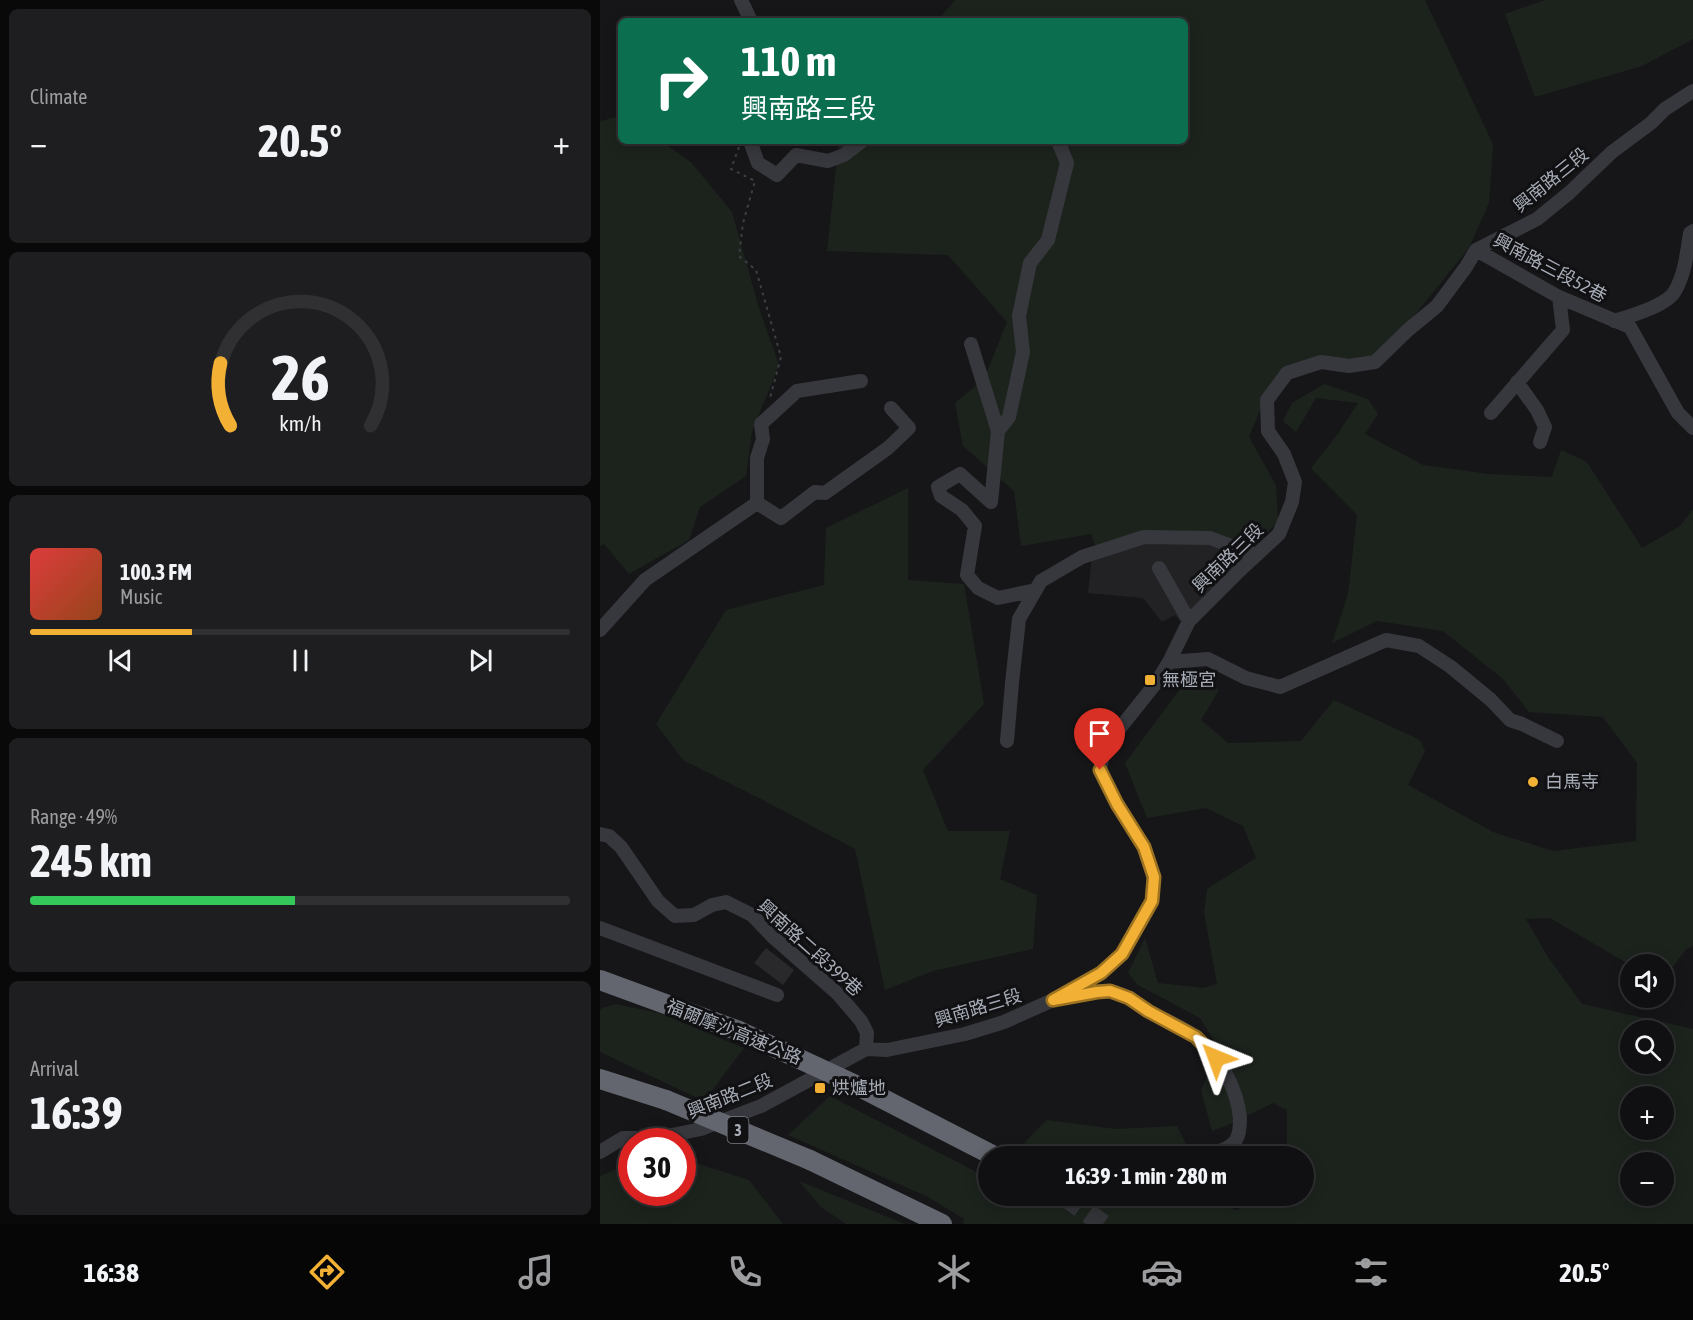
<!DOCTYPE html>
<meta charset="utf-8">
<style>
:root{--surface:#101012;--page:#1e1e20;--text:#f1f3f6;--muted:#9c9d9f;--line:#303032;--accent:#f2b134}
body{margin:0;font-family:"Asap Condensed","Noto Sans TC",sans-serif;background:var(--page);color:var(--text);height:100vh;display:flex;flex-direction:column;font-size:22px;white-space:nowrap}
*{box-sizing:border-box;margin:0}
p{font-size:20px;color:var(--muted)}
.icon{flex:none;width:33px;height:33px;fill:none;stroke:currentColor;stroke-width:2;stroke-linecap:round;stroke-linejoin:round}
.map{position:relative;flex:1;overflow:hidden}
.details{display:flex;flex-direction:column;gap:9px;padding:9px;background:#09090a;width:600px}
.details>*{flex:none}
.top-card{position:absolute;left:18px;top:18px;width:570px;height:126px;border-radius:9px;box-shadow:0 3px 15px #0003,0 0 0 2px var(--line);background:#0b6e4f;color:#fff;overflow:hidden}
.fabs{position:absolute;left:1020px;top:954px;display:grid;gap:12px}
.fabs a{display:grid;place-items:center;width:54px;height:54px;border-radius:50%;background:var(--surface);box-shadow:0 3px 15px #0003,0 0 0 2px var(--line);font-size:30px}
.speed{position:absolute;left:18px;top:1128px;display:flex;gap:12px;font-size:30px;font-weight:700;text-align:center}
.speed>*{display:grid;place-content:center;width:78px;height:78px;border-radius:50%;background:var(--surface);box-shadow:0 3px 15px #0003,0 0 0 2px var(--line);line-height:1}
.speed .limit{border:9px solid #d22;background:#fff;color:#111}
.pin{position:absolute;display:grid;place-items:center;width:51px;height:51px;color:#fff;margin:-62px -26px;border-radius:50% 50% 50% 0;rotate:-45deg;box-shadow:0 0 6px #0007}
.pin .icon{rotate:45deg}
.me{position:absolute;width:66px;margin:-33px;rotate:316deg;stroke-linejoin:round;filter:drop-shadow(0 0 4px #0008)}
.turn{display:flex;align-items:center;gap:21px;height:126px;padding:0 24px;font-size:27px}
.turn .icon{width:78px;height:78px;stroke-width:2.5}
.turn b{display:block;font-size:42px;line-height:51px}
.big{font-size:45px;font-weight:700;line-height:1.1}
.details .tile{flex:1;display:flex;flex-direction:column;justify-content:center;gap:9px;min-width:0;padding:0 21px;border-radius:9px;background:var(--page)}
.details .dial{align-items:center;gap:0}
.dial svg{height:156px;overflow:visible;fill:none;stroke:var(--line);stroke-width:7;stroke-linecap:round;text-anchor:middle}
.dial text{fill:var(--text);stroke:none}
.song{display:flex;align-items:center;gap:18px}
.cover{width:72px;height:72px;border-radius:9px;background:linear-gradient(135deg,hsl(0 70% 55%),hsl(20 70% 35%))}
.played{height:6px;border-radius:3px;background:linear-gradient(90deg,var(--accent) 30%,var(--line) 30%)}
.keys{display:flex;justify-content:space-around;direction:ltr}
.heat{display:flex;justify-content:space-between;align-items:center;font-size:33px;direction:ltr}
.charge{height:9px;border-radius:4px;background:linear-gradient(90deg,#34c759 49%,var(--line) 0)}
.trip{position:absolute;left:378px;top:1146px;width:336px;height:60px;border-radius:30px;background:var(--surface);box-shadow:0 3px 15px #0003,0 0 0 2px var(--line);font-weight:700;line-height:60px;text-align:center}
.dock{display:flex;height:96px;justify-content:space-around;align-items:center;background:#060607;color:var(--muted)}
.dock .icon{width:42px;height:42px}
.dock .current{color:var(--accent)}
.dock b{font-size:27px;color:var(--text)}
main{display:flex;flex:1;min-height:0}
.map>svg:first-child{display:block}
.built{fill:#222225}
.green{fill:#1c231d;fill-rule:evenodd}
.building{fill:#29292c}
.lines{fill:none;stroke-linecap:round;stroke-linejoin:round}
.highway-tunnel{stroke:#333438;stroke-width:20;stroke-dasharray:20 10;stroke-linecap:butt}
.path{stroke:#3d3f44;stroke-width:2;stroke-dasharray:3 4.5;stroke-linecap:butt}
.minor{stroke:#37383d;stroke-width:14}
.highway{stroke:#63666e;stroke-width:20}
.highway-bridge{stroke:#63666e;stroke-width:20}
.route-casing{stroke:#9d7322;stroke-width:15}
.route{stroke:#f2b134;stroke-width:10}
.poi-dot{fill:#f2b134;stroke:#111113;stroke-width:2}
.labels{text-anchor:middle;stroke-width:6;stroke-linejoin:round;paint-order:stroke}
.shield{fill:#111113;stroke:#7b7e86;stroke-width:1.5}
.shield-label{font-size:16px;font-weight:bold;fill:#a8adb8}
.street-label{font-size:18px;fill:#a8adb8;stroke:#111113}
.poi-label{font-size:18px;fill:#a8adb8;stroke:#111113;text-anchor:start}
</style>
<main>
<section class="details">
<div class="tile"><p>Climate</p>
<div class="heat"><a>−</a><b class="big">20.5°</b><a>+</a></div>
</div>
<div class="tile dial"><svg viewBox="0 0 100 80">
<path d="M14 69A42 42 0 1 1 86 69"/>
<path d="M14 69A42 42 0 0 1 9 37" stroke="#f2b134"/>
<text x="50" y="56" font-size="32" font-weight="700">26</text>
<text x="50" y="72" font-size="11">km/h</text>
</svg></div>
<div class="tile">
<div class="song"><i class="cover"></i><div><b>100.3 FM</b><p>Music</p></div></div>
<div class="played"></div>
<div class="keys"><svg class="icon" aria-label="previous" viewBox="0 0 24 24"><path d="M18 5L8 12l10 7zM5 5v14"/></svg><svg class="icon" aria-label="pause" viewBox="0 0 24 24"><path d="M8 5v14M16 5v14"/></svg><svg class="icon" aria-label="next" viewBox="0 0 24 24"><path d="M6 5l10 7-10 7zM19 5v14"/></svg></div>
</div>
<div class="tile"><p>Range · 49%</p><b class="big">245 km</b><div class="charge"></div></div>
<div class="tile"><p>Arrival</p><b class="big">16:39</b></div>
</section>
<div class="map">
<svg width="1093" height="1224" viewBox="0 0 1093 1224">
<rect width="100%" height="100%" fill="#161618"/>
<path class="built" d="M544,541L608,542L646,554L580,621L575,615L562,622L543,598L488,593L492,557Z"/>
<path class="green" d="M355,0H825L893,144L889,203L869,248L810,321L764,371L715,368L670,386L649,437L676,485L678,521L655,546L610,533L496,547L491,534L421,546L414,491L363,446L355,403L384,379L407,322L348,255L227,251L239,141H585V21H337Z
M945,0H1093V39L1042,66L935,97L905,14Z
M21,116V141H61L91,162L132,212L159,308L179,365L152,432L146,476L100,507L89,540L29,574L4,544L0,546V121Z
M724,384L768,399L778,414L765,434L823,465L889,474L952,477L961,450L987,462L1042,548L1080,526L1093,509V946L1086,949L1064,979V964L1030,965L950,918L926,919L948,957L982,1004L1093,1029V1224H363L364,1219L328,1197L188,1135L230,1096L388,1178V1196H427L459,1206L463,1196H607L610,1203L637,1210L655,1196H704V1156H683L687,1141V1110L673,1103L630,1124L612,1131L601,1090L620,1050L600,1018L538,985L528,973L545,938L558,983L603,988L617,984L604,912L607,889L656,858L643,826L606,808L547,818L525,763L592,673L619,690L601,720L628,743L701,741L734,700L820,740L825,751L808,785L893,832L953,851L1036,841L1037,763L1003,717L929,712L903,679L843,631L777,621L732,643L748,594L757,515L711,468L737,435L758,403L716,398L696,432L683,421L692,403ZM1030,1030H1064V1064H1030ZM1030,1096H1064V1130H1030ZM1030,1162H1064V1196H1030Z
M308,488V580L364,584L384,704L323,770L348,831H410L400,879L437,895L433,949L333,971L285,990L255,849L163,800L83,760L56,724L126,610L224,585L226,528Z
M16,1004L59,1013L144,1048L104,1101L2,1053L0,1051V1011L2,1008Z
M447,1120L515,1129L577,1126L592,1156H441L424,1143Z
M83,1159L149,1180L183,1224H0V1176L31,1163L32,1192H82Z
M199,1181L305,1224H246L221,1207Z"/>
<path class="building" d="M166,948L194,970L183,985L154,963Z"/>
<g class="lines">
<path class="highway-tunnel" d="M464,1196L503,1224"/>
<path class="path" d="M139,147L131,169L155,181L143,223L139,256L156,270L181,357L170,398"/>
<path class="minor" d="M141,0L151,21
M150,141L158,163L177,175L196,155L228,161L244,155L262,141
M876,250L959,297L1030,327L1078,413L1093,428
M1014,321C1030,316 1067,306 1075,291C1085,274 1087,252 1090,233L1093,231
M371,344L398,431L391,502L360,474L338,487L341,496L362,510L375,526L367,575L378,588L398,598L436,590
M261,381L197,391L161,424L163,439L157,458V503L181,518L215,492L225,493L288,448L309,428L291,408
M917,382L937,410L945,427L940,442
M891,413L963,330L959,297
M398,431L409,417L423,352L419,316L430,263L448,240L467,163L458,141
M559,568L589,621
M0,630L45,580L157,503
M569,662L608,659L646,678L680,687L786,640L819,646L851,667L891,700L910,720L922,724L957,741
M407,741L412,683L419,619L441,581L482,557L544,537L610,538L656,555
M0,834L9,836L21,847L58,901L75,916L94,915L112,905L126,902L152,915L173,937L238,994L261,1021L267,1033L266,1049
M0,928L177,995
M464,998C478,996 495,990 509,991C525,993 537,1004 550,1012C564,1020 586,1028 598,1039C620,1059 637,1087 640,1118C640,1124 640,1134 636,1140C630,1150 615,1152 605,1156
M0,1152L23,1138H45L72,1135L101,1129L161,1106L266,1049L287,1050L365,1034L404,1022L453,1000L501,973L522,954L552,901L554,877L544,847L517,804L500,770L504,748L556,683L569,662L589,621L639,571L679,534L692,502L695,482L684,454L668,431L667,400L687,373L721,362L749,366L775,362L808,330L837,306L866,267L876,250L937,219L969,193L1012,152L1051,123L1065,109L1093,91"/>
<path class="highway" d="M0,980L139,1031
M0,1079L66,1100
M258,1086L394,1156
M210,1160L342,1224"/>
<path class="highway-bridge" d="M139,1031L258,1086
M66,1100L210,1160"/>
</g>
<g class="lines">
<defs>
<path id="route" d="M500,770L517,804L544,847L554,877L552,901L522,954L501,973L453,1000L497,992L510,991L529,998L548,1011L596,1037L616,1058"/>
</defs>
<use href="#route" class="route-casing"/>
<use href="#route" class="route"/>
</g>
<g class="poi-dot">
<rect x="544" y="674" width="12" height="12" rx="3"/>
<circle cx="933" cy="782" r="6"/>
<rect x="214" y="1082" width="12" height="12" rx="3"/>
</g>
<g class="labels">
<rect class="shield" x="127.5" y="1117" width="21" height="26" rx="4.5"/>
<g class="shield-label">
<text x="138" y="1136">3</text>
</g>
<g class="street-label">
<text transform="translate(951 180) rotate(-39)" y="6">興南路三段</text>
<text transform="translate(950 268) rotate(28)" y="6">興南路三段52巷</text>
<text transform="translate(628 558) rotate(-44)" y="6">興南路三段</text>
<text transform="translate(210 948) rotate(42)" y="6">興南路二段399巷</text>
<text transform="translate(378 1008) rotate(-17)" y="6">興南路三段</text>
<text transform="translate(134 1032) rotate(22)" y="6">福爾摩沙高速公路</text>
<text transform="translate(130 1096) rotate(-22)" y="6">興南路二段</text>
</g>
<g class="poi-label">
<text x="562" y="686">無極宮</text>
<text x="945" y="788">白馬寺</text>
<text x="232" y="1094">烘爐地</text>
</g>
</g>
</svg>
<div class="fabs">
<a><svg class="icon" aria-label="sound" viewBox="0 0 24 24"><path d="M4 9h4l5-4v14l-5-4H4zM17 9q2 3 0 6"/></svg></a>
<a><svg class="icon" aria-label="search" viewBox="0 0 24 24"><circle cx="10" cy="10" r="6"/><path d="M15 15l6 6"/></svg></a>
<a>+</a>
<a>−</a>
</div>
<div class="speed"><div class="limit">30</div></div>
<div class="pin" style="left:500px;top:770px;background:#d93025"><svg class="icon" aria-label="arrive" viewBox="0 0 24 24"><path d="M6 21V4h12l-3 4 3 4H6"/></svg></div>
<svg class="me" style="left:616px;top:1058px" viewBox="-20 -20 40 40"><path d="M0-17L14 15 0 8-14 15z" fill="#f2b134" stroke="#fff" stroke-width="4"/></svg>
<div class="trip">16:39 · 1 min · 280 m</div>
<div class="top-card">
<div class="turn"><svg class="icon" aria-label="right" viewBox="0 0 24 24"><path d="M7 20v-9h11M14 6l5 5-5 5"/></svg><div><b>110 m</b>興南路三段</div></div>
</div>
</div>
</main>
<nav class="dock">
<b>16:38</b>
<svg class="icon current" aria-label="directions" viewBox="0 0 24 24"><path d="M12 3l9 9-9 9-9-9zM9 14v-3h6M13 9l2 2-2 2"/></svg>
<svg class="icon" aria-label="music" viewBox="0 0 24 24"><path d="M9 18V5l10-2v13"/><circle cx="6" cy="18" r="3"/><circle cx="16" cy="16" r="3"/></svg>
<svg class="icon" aria-label="phone" viewBox="0 0 24 24"><path d="M5 4h4l2 5-3 2q2 4 5 5l2-3 5 2v4C11 20 4 13 5 4z"/></svg>
<svg class="icon" aria-label="climate" viewBox="0 0 24 24"><path d="M12 3v18M4 7l16 10M4 17L20 7"/></svg>
<svg class="icon" aria-label="car" viewBox="0 0 24 24"><path d="M5 17H2v-5l4-1 3-4h7l3 4 3 1v5h-3M9 17h6M6 11h13"/><circle cx="7" cy="17" r="2"/><circle cx="17" cy="17" r="2"/></svg>
<svg class="icon" aria-label="filters" viewBox="0 0 24 24"><path d="M4 7h16M4 17h16"/><circle cx="9" cy="7" r="2"/><circle cx="15" cy="17" r="2"/></svg>
<b>20.5°</b>
</nav>
